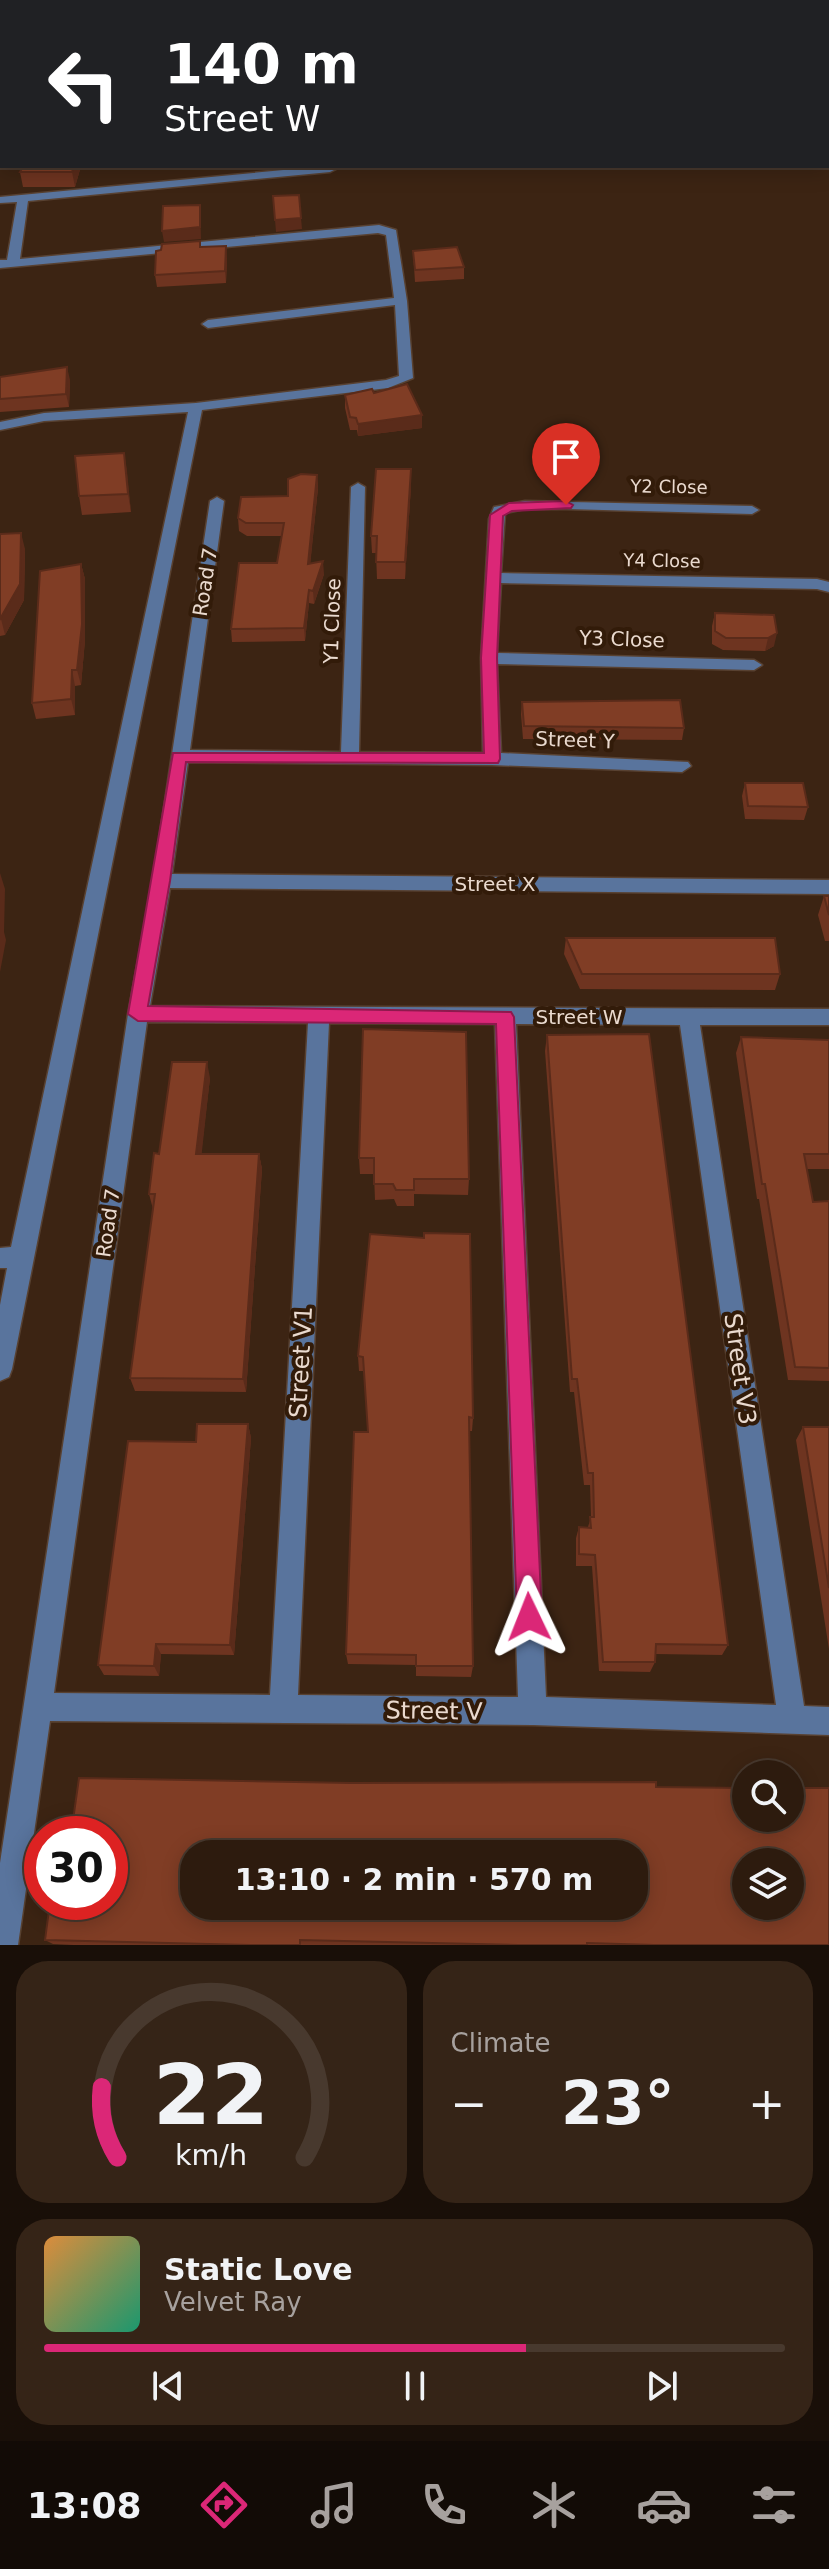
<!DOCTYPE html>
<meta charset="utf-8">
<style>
:root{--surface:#2d1b0e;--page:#352417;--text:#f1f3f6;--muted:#a7a19e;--line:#48392e;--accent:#db2777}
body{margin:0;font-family:"DejaVu Sans",sans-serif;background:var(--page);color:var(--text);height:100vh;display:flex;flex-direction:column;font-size:30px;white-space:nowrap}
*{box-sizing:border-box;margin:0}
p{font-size:26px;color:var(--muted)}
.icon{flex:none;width:44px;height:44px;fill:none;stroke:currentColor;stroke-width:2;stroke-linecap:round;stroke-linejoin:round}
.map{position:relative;height:1945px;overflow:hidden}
.drawer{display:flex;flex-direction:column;gap:16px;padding:16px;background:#190f08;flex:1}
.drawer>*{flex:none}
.banner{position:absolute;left:0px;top:0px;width:830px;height:168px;box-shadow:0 4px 20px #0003,0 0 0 2px var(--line);background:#202124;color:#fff;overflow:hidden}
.buttons{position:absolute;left:732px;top:1760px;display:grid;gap:16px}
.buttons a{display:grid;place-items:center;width:72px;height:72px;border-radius:50%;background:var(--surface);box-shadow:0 4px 20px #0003,0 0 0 2px var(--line);font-size:40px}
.speed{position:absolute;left:24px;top:1816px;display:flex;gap:16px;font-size:40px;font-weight:700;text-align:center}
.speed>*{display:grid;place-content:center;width:104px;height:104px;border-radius:50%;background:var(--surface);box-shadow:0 4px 20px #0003,0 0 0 2px var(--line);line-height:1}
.speed .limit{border:12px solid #d22;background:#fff;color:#111}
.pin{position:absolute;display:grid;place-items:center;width:68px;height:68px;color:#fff;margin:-82px -34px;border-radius:50% 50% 50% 0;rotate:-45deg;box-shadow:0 0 8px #0007}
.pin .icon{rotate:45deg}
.me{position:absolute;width:88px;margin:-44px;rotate:358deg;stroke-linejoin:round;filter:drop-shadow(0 0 6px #0008)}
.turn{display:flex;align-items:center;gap:28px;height:168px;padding:0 32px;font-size:36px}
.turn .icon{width:104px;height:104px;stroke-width:2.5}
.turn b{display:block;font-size:56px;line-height:68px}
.big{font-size:60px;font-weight:800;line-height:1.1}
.drawer .widget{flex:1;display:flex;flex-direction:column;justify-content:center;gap:12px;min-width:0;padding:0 28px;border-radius:32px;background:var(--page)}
.drawer .dial{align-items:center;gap:0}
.dial svg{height:208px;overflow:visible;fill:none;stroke:var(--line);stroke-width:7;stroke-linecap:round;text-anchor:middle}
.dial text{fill:var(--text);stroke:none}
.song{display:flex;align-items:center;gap:24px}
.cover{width:96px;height:96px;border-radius:12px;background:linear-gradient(135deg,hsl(30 70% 55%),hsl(160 70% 35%))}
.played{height:8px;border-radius:4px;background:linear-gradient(90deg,var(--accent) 65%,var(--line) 65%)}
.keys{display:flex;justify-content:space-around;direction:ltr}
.heat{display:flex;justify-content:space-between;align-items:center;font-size:44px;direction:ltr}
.drawer .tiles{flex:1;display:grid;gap:16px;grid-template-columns:1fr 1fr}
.widget:last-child{grid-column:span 2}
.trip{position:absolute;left:180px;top:1840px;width:468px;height:80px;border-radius:32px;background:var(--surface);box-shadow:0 4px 20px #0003,0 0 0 2px var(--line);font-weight:800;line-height:80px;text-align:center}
.menu{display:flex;height:128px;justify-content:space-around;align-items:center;background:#120b06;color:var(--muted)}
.menu .icon{width:56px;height:56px}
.menu .selected{color:var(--accent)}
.menu b{font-size:36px;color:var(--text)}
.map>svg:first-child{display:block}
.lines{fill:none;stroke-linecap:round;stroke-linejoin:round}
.minor-casing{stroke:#584131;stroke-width:3}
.minor{fill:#59749d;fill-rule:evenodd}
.wall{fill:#6e3420}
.shaded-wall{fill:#5a2b1a}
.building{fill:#803d25;stroke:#5a2b1a;stroke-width:2;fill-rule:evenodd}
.route{fill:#db2777;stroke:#8e194d;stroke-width:2}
.labels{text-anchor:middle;stroke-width:8;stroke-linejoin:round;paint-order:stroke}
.far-street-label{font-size:18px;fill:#eadacf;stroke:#321b09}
.street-label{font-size:20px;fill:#eadacf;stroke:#321b09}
.near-street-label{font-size:24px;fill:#eadacf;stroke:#321b09}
</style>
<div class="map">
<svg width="829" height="1945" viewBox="0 0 829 1945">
<rect width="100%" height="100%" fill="#3c2413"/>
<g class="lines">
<defs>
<path id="minor" d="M226,0H259L224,2Z
M326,166L336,169L330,172L28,201L20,259L379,225L396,230L407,301L413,378L388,388L202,410L12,1369L9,1377L0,1381V1305L7,1268H0V1248L11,1247L188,412L44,421L0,430V422L44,413L196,403L386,380L399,376L395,305L208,328L202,324L208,320L394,298L386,235L378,233L0,268V260H7L17,202L0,203V197Z
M358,483L365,487L359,752L483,753L481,658L489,519L494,507L525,501L752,506L759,510L752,514L566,509H525L505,513L501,573L817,579L829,582V592L817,589L501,583L497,653L754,660L762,665L754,670L497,664L501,753L688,762L691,766L682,772L492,765L188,762L172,874L829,880V894L170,888L150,1006L829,1009V1025H700L804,1706L829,1707V1735L533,1725L50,1721L18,1945H0V1863L128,1014L153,881L210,501L217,497L224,501L190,750L341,752L351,487ZM147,1022L308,1023L270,1695L54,1693ZM329,1023L495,1024L518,1697L298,1695ZM516,1024L680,1025L776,1705L546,1697Z"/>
</defs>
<use href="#minor" class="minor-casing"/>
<use href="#minor" class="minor"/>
</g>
<path class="wall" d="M0,0L2,2V158H0Z
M81,166L75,187H23L20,172Z
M200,241V247L227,258L226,283L157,287L155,275L161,250Z
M413,251L464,267V279L415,282Z
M0,377L70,380L69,407L0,412Z
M374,393L422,415V428L358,436L357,430H350L345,408V395Z
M124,453L131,512L82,515L79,496Z
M317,475L318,488L310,564L324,574L314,604L309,603L305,641L232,642L231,629L277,563L282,536H247L239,531L238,518L288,496Z
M411,486L405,579H377L376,553H372L371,536Z
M0,534L25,549L24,600L5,635L0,636Z
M81,564L85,579V640L81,685L75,686V715L36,719L32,703Z
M715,613L774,615V646L765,651L723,650L712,644V626Z
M522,702L684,728L682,740L523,739L521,714Z
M745,783L808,807L804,820L745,819L742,796Z
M824,896H829V941H825L818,915Z
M566,938L780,974L775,990L580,989L564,954Z
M363,1029L469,1179L468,1195L414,1194V1206H397L394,1199L375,1200L374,1174H360L359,1158Z
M547,1035L728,1645L722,1655L655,1654V1662L650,1672L599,1671L592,1566H576V1538L579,1527H588L591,1517L590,1485H584L574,1392H570L545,1051Z
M741,1037L829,1040V1169H807L813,1202L829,1201V1381L788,1380L759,1199H757L736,1053Z
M210,1078L201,1154H259L262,1169L246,1392L135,1391L130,1378L153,1209L149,1194L159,1154Z
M370,1234L473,1418L472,1431H469L473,1666L471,1677L416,1676V1665L348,1664L346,1654L368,1432L364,1371H359L358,1356Z
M248,1424L251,1438L234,1655L161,1654L159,1676L104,1675L98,1665L196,1442Z
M803,1427H829V1649L796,1440Z
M351,1783L656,1787L829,1945H73L53,1944L45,1940Z"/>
<path class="shaded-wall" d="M0,143H2V158H0Z
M74,166H81L75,187L72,172Z
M200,205L201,239L164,242L162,231Z
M301,218L302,229L276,232L275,220Z
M226,246L227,258L226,283L225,271Z
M67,367L70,380L69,407L66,394Z
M422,415V428L358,436V424Z
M124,453L127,471L131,512L128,494Z
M411,469V486L405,579V562Z
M317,475L318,488L309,577L308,564Z
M21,533L25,549L24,600L5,635L1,619Z
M323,561L324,574L314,604L313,591Z
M81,564L85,579V640L81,685L77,670Z
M309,590V603L305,641L304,628Z
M777,633L774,646L765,651L768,638Z
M72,670L75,686V715L71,699Z
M0,873L5,889L4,932L6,940L0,972Z
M207,1062L210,1078L200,1169L196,1154Z
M259,1154L262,1169L246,1392L243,1379Z
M248,1424L251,1438L234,1655L230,1645Z
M156,1644L161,1654L159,1676L154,1666Z"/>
<path class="building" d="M0,0H246V2H2V143H0L1,120H0V83H1V73H0V45H1V35H0V12H2V1H0Z
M23,166H74L72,172H20Z
M299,195L301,218L275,220L273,196Z
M200,205V227L162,231L163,206Z
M200,241V247L226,246L225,271L155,275L156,251L161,250L162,244Z
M457,247L464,267L415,270L413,251Z
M67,367L66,394L0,399V377Z
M407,384L422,415L358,424L356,418L350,417L345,395L372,389L374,393Z
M124,453L128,494L79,496L75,456Z
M376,469H411L405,562H376L377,536H371Z
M301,474L317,475L308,564L323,561L313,591L309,590L304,628L231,629L239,563H277L284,523H246L238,518L241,497L288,496V479Z
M21,533L20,584L0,619V534Z
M81,564L82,624L77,670H72L71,699L32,703L40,571Z
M715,613L774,615L777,633L768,638H726L715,631Z
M680,700L684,728L524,726L522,702Z
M745,783H803L808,807L748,806Z
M824,896H829V915Z
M566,938H775L780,974H582Z
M363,1029L466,1032L469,1179H414V1190H396L393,1184H374V1158H359Z
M649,1034L728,1645L656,1644L655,1662H603L595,1555L579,1554V1527L591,1528L590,1517H594L593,1473H588L577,1379H572L547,1035Z
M741,1037L829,1040V1154H804L813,1202L829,1201V1368L795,1367L765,1184H762Z
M172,1062H207L196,1154H259L243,1379L130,1378L155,1194H149L154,1153L159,1154Z
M424,1233L470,1234L473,1418L469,1417L473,1666H416V1655L346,1654L354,1432H368L363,1357L358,1356L370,1234L424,1238Z
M197,1424H248L230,1645L156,1644L154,1666L98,1665L128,1441L196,1442Z
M803,1427H829V1588Z
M79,1778L351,1783L656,1782V1787L746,1788V1818H790V1788H829V1945H654L587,1943V1945H518L300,1940V1945H250L45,1940L50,1902H110V1834H71ZM194,1854H634V1906H194ZM746,1862H790V1906H746Z"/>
<path class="route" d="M566,501L573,505L571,508L512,511L503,516L497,658L500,759L498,763L186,762L170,881L148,1006L511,1012L514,1017L542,1617L538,1626L529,1629L520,1626L517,1617L496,1024L138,1021L128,1014L173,753H484L481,658L490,515L509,503Z"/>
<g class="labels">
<g class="far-street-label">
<text transform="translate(669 487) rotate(1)" y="6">Y2 Close</text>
<text transform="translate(662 561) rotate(1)" y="6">Y4 Close</text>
</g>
<g class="street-label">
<text transform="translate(205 582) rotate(-81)" y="7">Road 7</text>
<text transform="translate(332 621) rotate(-88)" y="7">Y1 Close</text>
<text transform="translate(622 639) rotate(2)" y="7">Y3 Close</text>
<text transform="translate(575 740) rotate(2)" y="7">Street Y</text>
<text x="495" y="891">Street X</text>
<text x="579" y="1024">Street W</text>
<text transform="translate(108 1223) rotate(-82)" y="7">Road 7</text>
</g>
<g class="near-street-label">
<text transform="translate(301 1362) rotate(-87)" y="8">Street V1</text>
<text transform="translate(740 1369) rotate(82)" y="8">Street V3</text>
<text transform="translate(434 1711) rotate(1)" y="8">Street V</text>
</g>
</g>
</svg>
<div class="buttons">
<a><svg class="icon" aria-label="search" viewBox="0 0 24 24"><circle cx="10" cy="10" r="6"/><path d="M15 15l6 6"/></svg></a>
<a><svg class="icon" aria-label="layers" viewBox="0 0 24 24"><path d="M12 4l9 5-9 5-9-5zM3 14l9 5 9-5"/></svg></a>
</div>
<div class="speed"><div class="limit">30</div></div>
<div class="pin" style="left:566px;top:505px;background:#d93025"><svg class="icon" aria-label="arrive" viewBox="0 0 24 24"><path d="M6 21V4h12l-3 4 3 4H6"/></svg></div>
<svg class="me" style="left:529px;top:1617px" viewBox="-20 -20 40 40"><path d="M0-17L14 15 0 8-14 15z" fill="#db2777" stroke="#fff" stroke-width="4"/></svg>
<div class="trip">13:10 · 2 min · 570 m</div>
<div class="banner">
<div class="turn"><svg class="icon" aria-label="left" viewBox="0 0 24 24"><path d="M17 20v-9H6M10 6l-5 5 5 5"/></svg><div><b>140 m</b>Street W</div></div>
</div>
</div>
<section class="drawer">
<div class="tiles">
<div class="widget dial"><svg viewBox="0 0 100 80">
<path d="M14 69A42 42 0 1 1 86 69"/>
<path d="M14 69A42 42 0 0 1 8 42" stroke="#db2777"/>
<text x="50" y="56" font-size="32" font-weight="700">22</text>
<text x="50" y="72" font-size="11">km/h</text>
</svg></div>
<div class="widget"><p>Climate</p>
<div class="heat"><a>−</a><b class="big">23°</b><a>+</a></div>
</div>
<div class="widget">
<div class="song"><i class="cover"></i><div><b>Static Love</b><p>Velvet Ray</p></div></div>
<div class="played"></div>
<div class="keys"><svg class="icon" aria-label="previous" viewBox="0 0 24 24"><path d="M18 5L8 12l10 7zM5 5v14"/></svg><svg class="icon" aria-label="pause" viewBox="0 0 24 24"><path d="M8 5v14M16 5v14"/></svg><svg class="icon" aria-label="next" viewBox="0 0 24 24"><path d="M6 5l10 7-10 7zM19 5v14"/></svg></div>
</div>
</div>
</section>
<nav class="menu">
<b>13:08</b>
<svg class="icon selected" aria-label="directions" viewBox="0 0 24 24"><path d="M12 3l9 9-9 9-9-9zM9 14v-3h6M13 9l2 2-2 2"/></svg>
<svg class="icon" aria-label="music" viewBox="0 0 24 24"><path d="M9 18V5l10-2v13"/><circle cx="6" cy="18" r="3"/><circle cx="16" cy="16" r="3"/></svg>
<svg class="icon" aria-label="phone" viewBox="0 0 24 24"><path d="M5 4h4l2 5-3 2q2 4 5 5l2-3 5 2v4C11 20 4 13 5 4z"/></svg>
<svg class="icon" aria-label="climate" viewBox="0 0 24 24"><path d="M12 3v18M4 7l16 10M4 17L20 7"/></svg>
<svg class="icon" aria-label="car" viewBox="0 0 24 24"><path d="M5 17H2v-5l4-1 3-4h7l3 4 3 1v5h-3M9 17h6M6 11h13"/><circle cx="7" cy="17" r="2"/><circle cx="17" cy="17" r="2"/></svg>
<svg class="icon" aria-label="filters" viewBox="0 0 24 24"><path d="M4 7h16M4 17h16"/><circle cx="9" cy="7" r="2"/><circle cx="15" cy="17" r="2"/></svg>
</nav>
